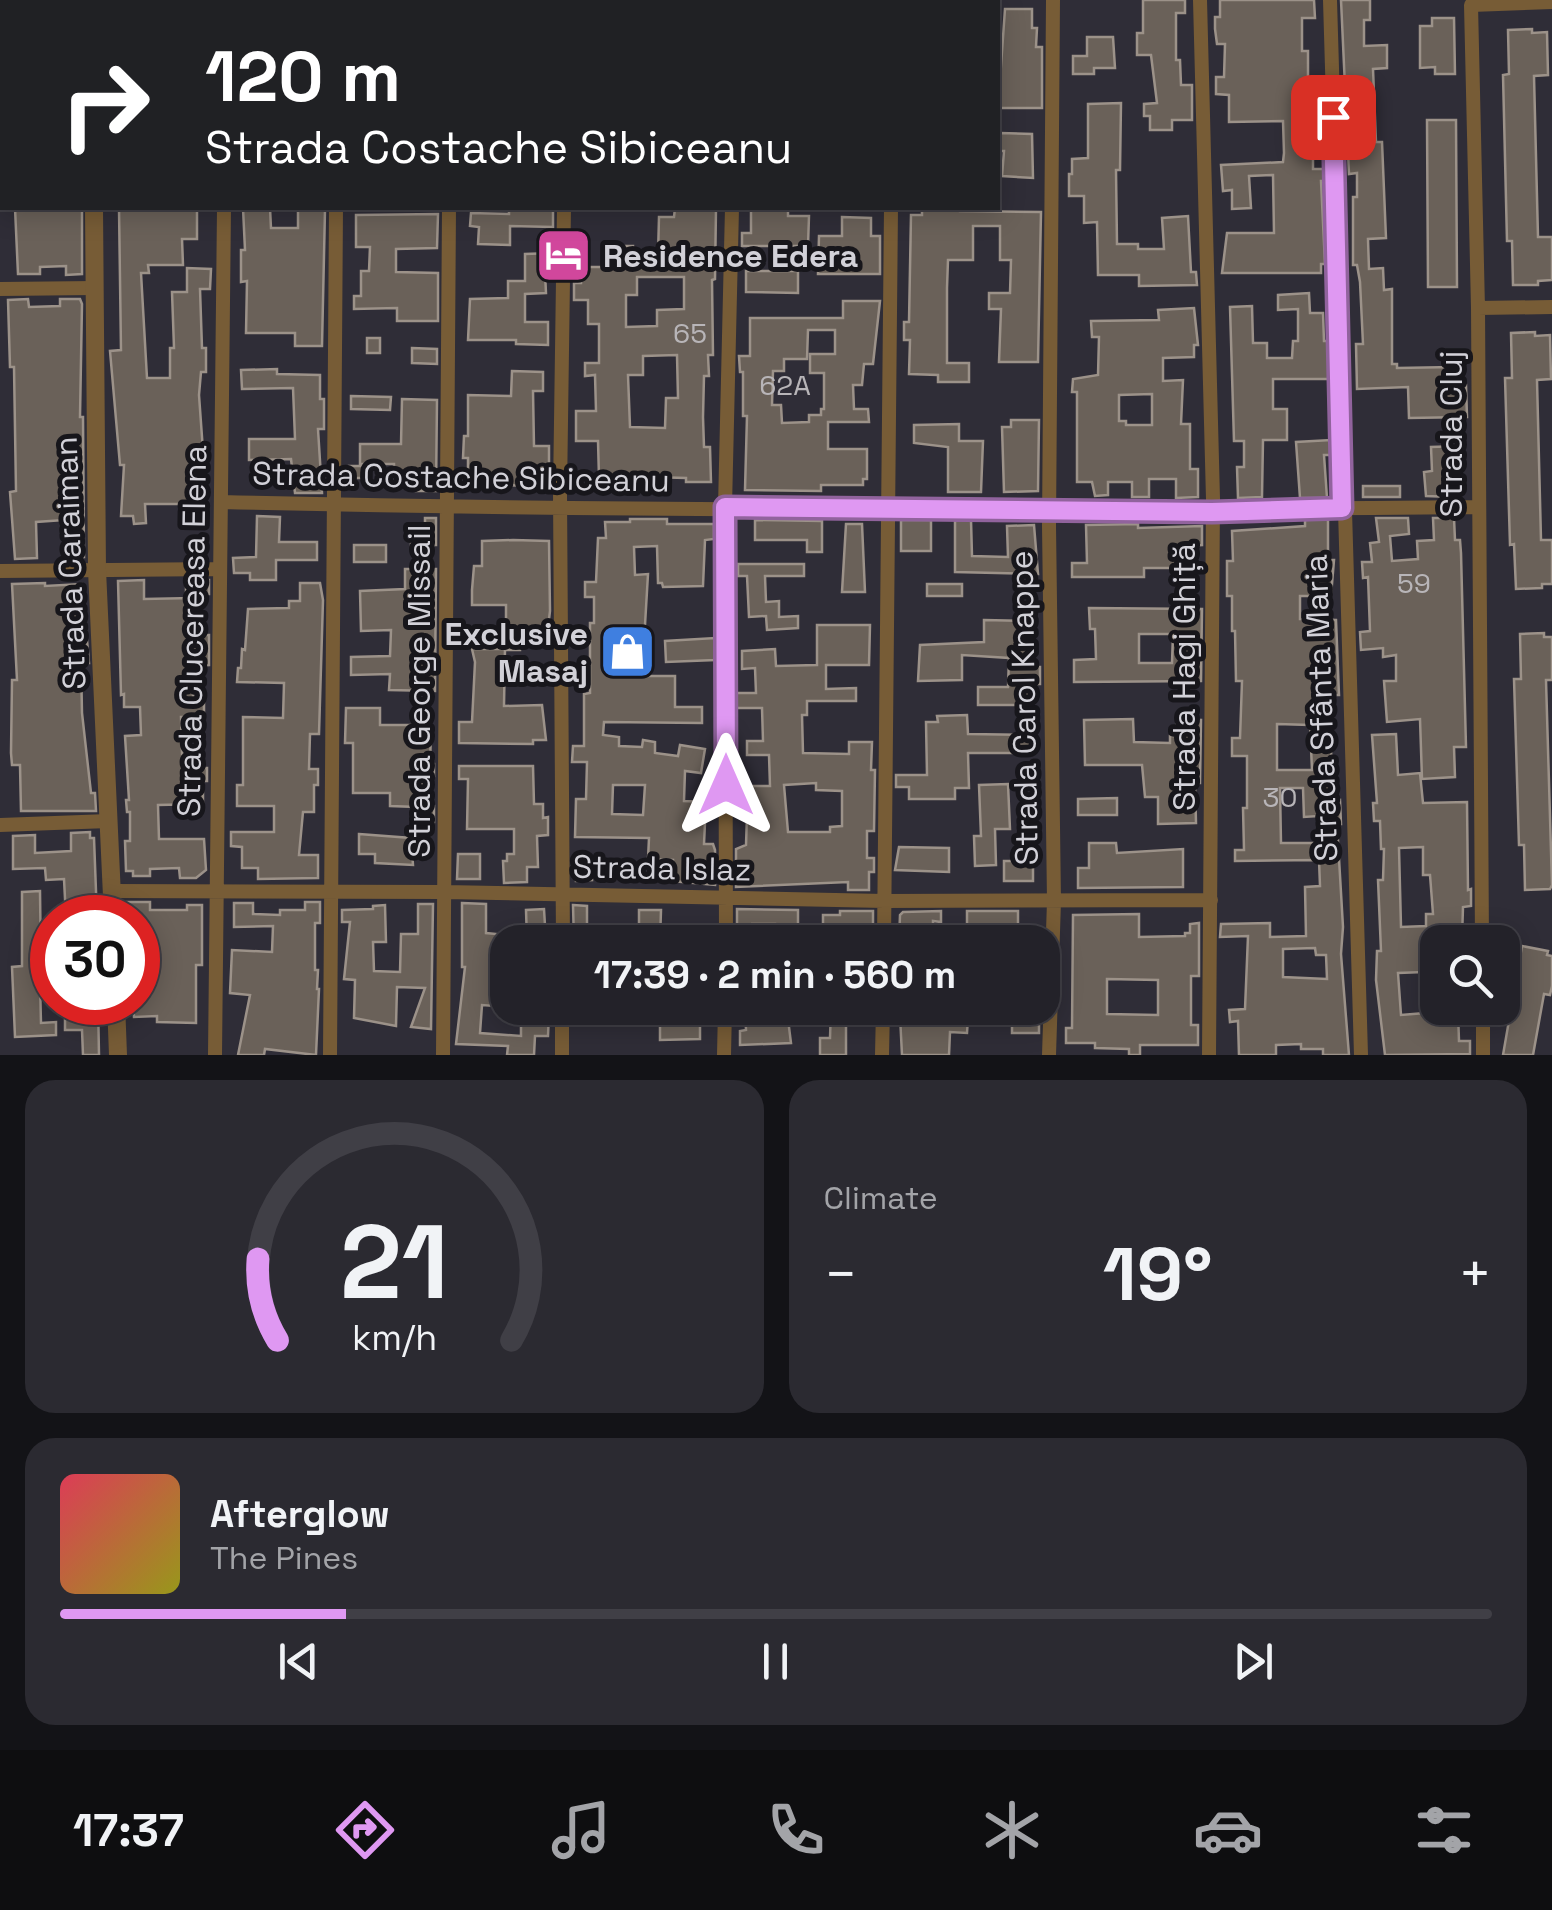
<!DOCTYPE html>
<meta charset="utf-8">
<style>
:root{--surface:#232229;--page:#2b2a31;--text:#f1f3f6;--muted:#a3a4a8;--line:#403f46;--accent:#df98f2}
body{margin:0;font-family:"Space Grotesk",sans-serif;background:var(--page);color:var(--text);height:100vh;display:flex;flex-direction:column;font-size:38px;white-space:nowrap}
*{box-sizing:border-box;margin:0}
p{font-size:32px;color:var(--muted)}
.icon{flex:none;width:55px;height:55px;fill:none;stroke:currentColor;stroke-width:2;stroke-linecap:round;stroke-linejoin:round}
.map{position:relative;height:1055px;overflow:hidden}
.panel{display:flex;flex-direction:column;gap:25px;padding:25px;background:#131317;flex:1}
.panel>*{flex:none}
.banner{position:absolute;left:0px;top:0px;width:1000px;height:210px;box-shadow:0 5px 25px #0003,0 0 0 2px var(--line);background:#202124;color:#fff;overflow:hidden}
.controls{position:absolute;left:1420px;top:925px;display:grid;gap:20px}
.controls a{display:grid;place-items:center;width:100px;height:100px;border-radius:20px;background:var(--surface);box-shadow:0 5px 25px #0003,0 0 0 2px var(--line);font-size:50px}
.speed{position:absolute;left:30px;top:895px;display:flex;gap:20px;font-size:50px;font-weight:700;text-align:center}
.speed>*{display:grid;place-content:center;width:130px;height:130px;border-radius:50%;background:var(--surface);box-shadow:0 5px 25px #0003,0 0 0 2px var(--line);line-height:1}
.speed .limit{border:15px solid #d22;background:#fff;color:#111}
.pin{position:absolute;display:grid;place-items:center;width:85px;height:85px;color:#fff;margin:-42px;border-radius:20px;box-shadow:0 5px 15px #0006}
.me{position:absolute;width:110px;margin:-55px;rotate:0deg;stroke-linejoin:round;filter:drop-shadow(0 0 8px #0008)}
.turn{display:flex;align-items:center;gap:35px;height:210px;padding:0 40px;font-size:45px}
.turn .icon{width:130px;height:130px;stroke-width:2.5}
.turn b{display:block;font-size:70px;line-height:85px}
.big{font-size:75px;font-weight:700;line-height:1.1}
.panel .tile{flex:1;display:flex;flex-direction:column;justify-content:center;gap:15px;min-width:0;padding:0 35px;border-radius:30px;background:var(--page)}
.panel .dial{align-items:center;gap:0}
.dial svg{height:260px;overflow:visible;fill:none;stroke:var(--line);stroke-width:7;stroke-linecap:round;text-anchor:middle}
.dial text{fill:var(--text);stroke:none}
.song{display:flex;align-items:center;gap:30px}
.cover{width:120px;height:120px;border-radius:15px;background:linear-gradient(135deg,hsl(350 70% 55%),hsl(60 70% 35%))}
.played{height:10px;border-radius:5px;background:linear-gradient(90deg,var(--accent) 20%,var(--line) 20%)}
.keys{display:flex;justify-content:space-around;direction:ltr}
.heat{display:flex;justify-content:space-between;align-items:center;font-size:55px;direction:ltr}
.panel .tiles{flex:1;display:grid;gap:25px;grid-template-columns:1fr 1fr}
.tile:last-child{grid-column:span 2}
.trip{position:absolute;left:490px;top:925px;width:570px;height:100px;border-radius:30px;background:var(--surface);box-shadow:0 5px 25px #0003,0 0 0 2px var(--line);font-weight:700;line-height:100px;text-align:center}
.tab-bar{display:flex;height:160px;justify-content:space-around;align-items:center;background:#0e0e10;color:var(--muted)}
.tab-bar .icon{width:70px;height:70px}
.tab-bar .active{color:var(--accent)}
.tab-bar b{font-size:45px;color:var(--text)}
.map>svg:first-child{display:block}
.building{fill:#6a6159;stroke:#9c9289;stroke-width:2.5;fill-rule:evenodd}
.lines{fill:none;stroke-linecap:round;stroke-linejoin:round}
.minor{stroke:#775c36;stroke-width:14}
.tertiary{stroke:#775c36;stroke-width:18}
.route-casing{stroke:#91639d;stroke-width:25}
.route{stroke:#df98f2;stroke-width:18}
.labels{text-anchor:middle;stroke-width:10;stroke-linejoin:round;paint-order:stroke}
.number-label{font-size:28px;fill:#b8b5b8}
.poi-label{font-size:32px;font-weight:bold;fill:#d2d1d8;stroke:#17161b;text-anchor:start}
.street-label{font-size:32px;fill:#d2d1d8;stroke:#17161b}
</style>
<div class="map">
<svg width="1552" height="1055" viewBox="0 0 1552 1055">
<rect width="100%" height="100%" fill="#2f2d37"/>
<path class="building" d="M1143,0H1185V13H1176V60H1180L1181,85H1192V120H1172V130H1150V116H1144V104L1157,103L1151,55H1137V33H1143Z
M1220,0H1314L1315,18H1302V51H1308V100L1313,99V169H1324V181H1321L1325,264H1321V273H1222L1227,233H1274L1273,175L1249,176L1251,208L1232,209V190L1223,191L1221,165L1283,162L1284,153L1283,121L1229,122V95L1216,94V77H1224L1225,44H1217L1215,29V17H1220Z
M1341,0H1370V20H1364V46L1387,45V68L1373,69L1376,142H1382L1386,238L1368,239L1369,269L1383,268L1384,290L1392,289V364H1397V368L1453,367V386L1466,385L1467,417L1409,418L1408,387L1357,389L1356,344H1363L1360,282L1357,265H1353V197H1357V173L1349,174Z
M1005,9H1032V28H1037L1036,47H1042V108H998Z
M1432,18H1454L1455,74H1435V67L1420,68V26H1432Z
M1532,29V33L1547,32L1548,75L1534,76L1538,237H1552V280L1538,281V285H1513L1512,241H1507L1503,75L1509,74L1508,30Z
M1087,37H1113L1115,68H1094V74H1073V56H1087Z
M1121,103L1120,170H1116L1117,244H1138V249H1164L1162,218L1188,216L1191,272H1196L1197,285L1139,286V275H1098L1097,222L1084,223V196H1069V174H1072V159L1088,158V104Z
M1427,120H1456L1457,287H1428Z
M1000,133L1032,134L1033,178L1002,176L1004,151H1000Z
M15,208H82V274L66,275V266L40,267V274H18Z
M119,208H197V239H182L183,265H148L149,273H141L147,378H170V348H174L172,292H187V268L211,269L210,289H200L202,348H206V372H201L199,395L203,451H197L202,504H145L146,523L134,524L133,516H121L124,465H120L110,351L121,350Z
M243,208H270L271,228H298V209L325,210L322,346H295V333H246L247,281L241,282V250H245Z
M509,208H553V227L510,226V245L478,244L479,227L470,226L471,213L509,214Z
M675,208H716L715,279L712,280L713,355H708L709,376H704L703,417L704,447H710L711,482H686V478L650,477L599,478L598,441H576V411H596L595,375L585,376V363H599V324H588V300H574V283H581V267H611V246H633V255H658L659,217H674ZM637,277H684V309L657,310V326L626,327V295H637ZM677,355L678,398H666L665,428L630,427L628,375H643V356Z
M751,208H788V216H809L808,246H742V233H751Z
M922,208H960V211L1041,212L1038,362H999L1001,309H989V293H1010L1011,260H1000V226H973V260H948L947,288V363H969V382H938V375L909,374L910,340H904V322H909L911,215H922Z
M438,214L437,248L396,249V272L438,273V321H397V308L354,309V296H361V271H369L370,247H356V215Z
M842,217L871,218V236H880V274H818L819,236H842Z
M553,253L552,271L545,272L546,293L525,294V322H548V345L516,344V340H468L470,299L508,298V281H525V254Z
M746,271H798V293L746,292Z
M1309,293L1310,313H1323L1324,341H1329V379H1273V409H1287V440H1263L1262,497L1238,498L1237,467H1244V441H1234L1230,307L1252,306L1253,343H1267V358H1292L1293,341H1298V309L1278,310V295Z
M28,299L29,307L60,306V299H80L82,304L80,417H83L84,557H65L64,520L36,522L37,558L15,559L10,492L16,491L14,367H10L8,300Z
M843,301H880L873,364H864L862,385H853L854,409H868L869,422H828V449H867V479H863V485H821V491L745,490L747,416H743V372H740L739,356H750V318H843ZM808,330H835V354H810V373H824V409H821V415H809V422L782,423L781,405H772L773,371H784V359H807Z
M1194,308L1198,345H1194V357L1163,358V381L1183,380L1181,424H1190V469H1198V497L1176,498V479H1149V497H1132V482H1108V495L1095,496L1092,482H1077V392H1072L1073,379L1098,375L1099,337H1092L1091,321L1159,320L1158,310ZM1152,394V425H1126V421H1119V395Z
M1535,332V336L1550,335L1551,379L1537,380L1541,540H1552V584H1542V588L1516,589L1514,544L1510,545L1505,378H1512L1511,333Z
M367,338H380V353H367Z
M412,348L437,349V364L412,363Z
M277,369V374L320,375V399H324V429H318L322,493H295L291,459L249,460V439H295L293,388L242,389L241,370Z
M512,371L543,372V391H533L534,446H549V485L468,486V458H463L464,436H468V395L511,396Z
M351,396L391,397L390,410L351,409Z
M402,399L437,400L436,491H416L417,474H394V464H360V444H401Z
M1011,420H1039L1038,491L1004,492L1002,427H1011Z
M959,424V441H983L981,492H948V447L914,443V425Z
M1331,440L1332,455H1324L1327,498H1300L1296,442Z
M1461,446V463H1451L1452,497L1426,496L1424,472L1432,471L1431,447Z
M349,466H370V478H349Z
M1363,486H1400V497H1363Z
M257,516L280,517L279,542H317V560H276V580H250V573H234L233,558L256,557Z
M425,518H436V545H411V532H425Z
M1376,518H1408L1409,534L1390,536L1392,561L1418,559L1417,541L1434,540L1433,518H1454L1455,540H1460L1461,553L1466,747H1454L1455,777L1422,779L1420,719L1387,722L1384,681H1396V655L1383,657V648L1361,650L1360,632L1370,631L1368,577L1363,578L1362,562H1372L1370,543L1379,542Z
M630,519H667V524H714V539L705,540L703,586L663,587L662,583H658L657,546L634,547L635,575L648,574L642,676H675V707H702V723L604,722L603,735L619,737V746L642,747L643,740L655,742V753L678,756L680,745L705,749L701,773L685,771L684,801L706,802L704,844H713L715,850V885L672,881L673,860L648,859L649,838L575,837L576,799H586L587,762H572L573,746H584V694L590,693V623H594V597H585V582H596L598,538H606L605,522H630ZM613,785H645L643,815L612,814Z
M1305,519H1328V560H1334L1331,596H1300V619L1336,620L1339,695H1333V724H1330L1333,801L1340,800L1341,824H1337L1343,927L1341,954L1349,1055H1323V1049H1301V1044L1276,1045V1055H1239L1238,1021L1230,1022L1229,1010L1245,1009L1248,936L1220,937L1221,924L1270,923V937L1306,936L1305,887L1320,886L1319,860L1235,861V850H1244L1243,808H1247V756H1232V738H1240L1242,681H1236L1235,631H1232V596H1227V561H1233L1232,531L1305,526ZM1277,724L1310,725L1312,770H1277ZM1280,788H1303L1304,817L1318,816V843H1281ZM1315,948L1316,955H1326L1327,979L1283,977V949Z
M755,520L822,521V552H807V540H755Z
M901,520H931V551H901Z
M955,520H971L972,556L1008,557L1007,526L1034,525L1038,574L955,572Z
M846,524H862L865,592H842Z
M1138,524V528L1202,526V545L1185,546V568H1144V577H1072V563H1087L1086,525Z
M513,540L549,541L550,611L548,628L525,627V635H520V650H506V605H472V590L474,566H482V541Z
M354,545H386V562H354Z
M738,564H804V576H765L766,602L779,601V617L798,616V628L767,630L766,616L749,617L747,576H738Z
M405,569H436L435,691L389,690L390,674L351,675V657L390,656L391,630L361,631L360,591L405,589Z
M144,580V599L192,598L193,635H209V665L193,666V699H204V717H181L182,754L196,753V768H207V781H203V804L158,805L159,839H204L206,870L196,878H180L179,868L150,869V876H133V871H126L125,841H130V812H127L126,800H129L125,736L141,735L140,707H124V694L121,695L118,581Z
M186,580H209V594H186Z
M45,583V586L82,584L89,663H81L82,713L91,793H95L96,811H21L20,765H12L11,753L12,680H17L12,584Z
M300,583H320L323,600L319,734H310L309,769H318V785H314V812H303L299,855H318V878L258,879V868H242V847L231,846V832H274V806H237V785H243V717L283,718L284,683L237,682L238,668H241L242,649L245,650L248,609L289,608V601H300Z
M927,584H962V596H927Z
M1089,608L1202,609L1201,681L1074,682V660L1096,659L1095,629H1090ZM1139,634H1173L1172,663H1139Z
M984,620L1033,621V640H1026V667H1040V684H1029V705H978V687H1008L1009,658L962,655V680L918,681L920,645L984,642Z
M817,625H870L869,665H826V689L856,688V701H807V715H802L803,753L849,754V742H872L871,770H875L874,831H867V858H874V872H869V890H848V882L736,887V849L746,845L748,786H770L769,755H747V741H763L762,708H736V693H756L755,668L742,669V651L775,649L776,666L817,665ZM816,783V790L842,791V826L830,827V832H788L784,785Z
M1544,633V637H1552V680H1546L1552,885L1550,889L1525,890L1524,845H1519L1514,679H1521L1520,634Z
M715,638V660L666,662L665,641Z
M472,649H505L504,706L542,705L546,740H533V744L459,743V722H472L475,662Z
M346,708H380V725H418V732H431L430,764H434V776H423L422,806H434V822H417V807L390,806V793H353V743H345Z
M967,715L968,734L1030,735V753H968L969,788H955V799H909V787H896V775H927L926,722H938L937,716Z
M1133,719L1134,742L1170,743V736H1176L1177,719L1201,720L1200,783H1195L1196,823L1158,824V797H1145L1142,765H1085L1084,720Z
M1396,734L1398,775L1420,773L1423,803L1467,802L1468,890L1471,889V906L1463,907L1462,939L1438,940V1013L1458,1012L1459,1041H1470V1054L1385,1055L1376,980L1377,951H1381L1378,880H1383L1384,849H1381L1380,821H1374L1373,803H1377L1372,735ZM1423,847V875H1430L1433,914H1426V926L1401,927L1399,848ZM1424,972L1425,1013L1401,1015L1398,973Z
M459,766H533L534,804H543V818L548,817V835L537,836L538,867H527V882L504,883L503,861H507V854H514V829H467L468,779H459Z
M1008,784L1010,829H995L996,865L975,866L974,836H981L979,785Z
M1117,798V815H1078V799Z
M90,832V838H94L97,918H66L64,879L46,880L45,868L13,869V836L35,835V853L71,851V833Z
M359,834L411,838L413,865L375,863V854H359Z
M1089,843H1116L1117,853L1183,849V887L1078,888V868H1089Z
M899,847L949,848V872L895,870Z
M458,854H480V879H457Z
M1004,861H1033V881H1004Z
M591,863L592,880L576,881V864Z
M40,891L41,969H48V983H40L41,1023L56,1022V1035L15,1037L12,967L22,966V892Z
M127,902H150V910H187V905H202V965H196V1023L157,1022V1016L134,1017L133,1002H138V918H128Z
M305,902H320V923H315V970H318L317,989H319L316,1055L265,1049L264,1055H238L250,995L230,993L232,950L272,952L273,926L234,927V903H253V914L280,915V910H305Z
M462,903L486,904V933L497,934L496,940L505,939L508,1007L482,1005L480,1033L521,1036V1008H539L538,1012L549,1013L548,1036H535L534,1055H507L508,1046L456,1044L465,967H462Z
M418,904H433L431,1029L411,1027L425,988L397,987L396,1026L354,1018L355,980L344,979L350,922H342V910L373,909V906L385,905L386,942H373L374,971L400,972L401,934H418Z
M573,905L587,906V925L639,926V910H661L660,942H574Z
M544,909L546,942H527L526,910Z
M737,909L798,910V942H781V929H775V924H752L751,930H737Z
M840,911H873V942H823V915H840Z
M941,911V922L933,921V932H927V942H899L900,915L903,912Z
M967,911H1018V942H967Z
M1139,914V937L1185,936V933H1190V924L1199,923V976H1191V1025H1198V1045H1140V1055H1129V1049L1095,1048V1043H1066V1028H1072L1073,915ZM1107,979L1158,980V1015L1107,1014Z
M1522,946L1548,951L1547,955L1552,956V986L1550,995L1544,994L1533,1055H1503Z
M76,1002H98L99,1055H83L82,1030H65V1019L77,1018Z
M573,1008H628V1020L573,1017Z
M745,1008H761L762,1012L787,1011L791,1043L740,1045V1031L746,1030Z
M831,1008H846V1055H820V1038H830Z
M904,1008H948V1017L968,1018L967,1033L950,1032L949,1055H902L900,1016H904Z
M979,1008H1039V1033H1012V1022H979Z
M660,1018H700V1039L660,1040Z"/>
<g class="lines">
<path class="minor" d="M564,0V2
M732,0V2
M1200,0L1213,499L1209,1055
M1330,0L1361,1055
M225,2V0
M338,2V0
M451,2V0
M893,2V0
M0,289L95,288
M1478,308L1552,307
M222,502C641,512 1060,511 1478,507
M0,571L220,569
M0,825L109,821
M112,891L445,892L884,901L1211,900
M563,942L560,493L564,208
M726,942L725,507L732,208
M884,942L891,208
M1482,942L1478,308L1471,5L1552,2
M215,1055L224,208
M330,1055L336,208
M443,1055L449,208
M562,1055V1008
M724,1055L725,1008
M882,1055L883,1008
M1049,1055L1054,901L1049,526L1053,0
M1483,1055V1008"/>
<path class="tertiary" d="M92,0V2
M94,208L97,570L113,918
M116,1002L118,1055"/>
</g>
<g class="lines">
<defs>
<path id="route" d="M726,785L725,507L1212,512L1342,508L1333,117"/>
</defs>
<use href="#route" class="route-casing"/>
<use href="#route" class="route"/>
</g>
<defs>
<symbol id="hotel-square" viewBox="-11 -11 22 22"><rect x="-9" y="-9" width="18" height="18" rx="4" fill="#d1479c" stroke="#17161b"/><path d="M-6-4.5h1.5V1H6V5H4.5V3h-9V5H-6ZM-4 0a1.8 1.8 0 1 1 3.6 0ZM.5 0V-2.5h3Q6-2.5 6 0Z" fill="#fff"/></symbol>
<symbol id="shop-square" viewBox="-11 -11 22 22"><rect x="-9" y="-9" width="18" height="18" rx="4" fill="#3f7fe0" stroke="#17161b"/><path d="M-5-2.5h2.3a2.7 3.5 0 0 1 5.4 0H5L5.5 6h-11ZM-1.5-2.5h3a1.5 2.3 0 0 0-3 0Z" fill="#fff"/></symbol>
</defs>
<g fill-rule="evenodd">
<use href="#hotel-square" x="532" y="224" width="63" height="63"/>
<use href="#shop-square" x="596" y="620" width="63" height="63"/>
</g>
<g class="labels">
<g class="number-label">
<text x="690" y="343">65</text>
<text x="785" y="395">62A</text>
<text x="1414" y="593">59</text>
<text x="1280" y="807">30</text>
</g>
<g class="poi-label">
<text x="603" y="267">Residence Edera</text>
<text x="588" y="645" text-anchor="end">Exclusive<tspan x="588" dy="37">Masaj</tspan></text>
</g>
<g class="street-label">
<text transform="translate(1451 434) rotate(-90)" y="11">Strada Cluj</text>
<text transform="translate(461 477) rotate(1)" y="11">Strada Costache Sibiceanu</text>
<text transform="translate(70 563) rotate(-92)" y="11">Strada Caraiman</text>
<text transform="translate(192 631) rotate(-89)" y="11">Strada Clucereasa Elena</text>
<text transform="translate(1184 677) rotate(-90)" y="11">Strada Hagi Ghiță</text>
<text transform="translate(419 691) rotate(-90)" y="11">Strada George Missail</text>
<text transform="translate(1024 708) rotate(-91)" y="11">Strada Carol Knappe</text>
<text transform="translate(1321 708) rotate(-92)" y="11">Strada Sfânta Maria</text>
<text transform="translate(662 868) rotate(1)" y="11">Strada Islaz</text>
</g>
</g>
</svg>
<div class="controls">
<a><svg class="icon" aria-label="search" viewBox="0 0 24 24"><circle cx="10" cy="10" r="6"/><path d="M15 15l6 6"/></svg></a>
</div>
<div class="speed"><div class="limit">30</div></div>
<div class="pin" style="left:1333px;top:117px;background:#d93025"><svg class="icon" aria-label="arrive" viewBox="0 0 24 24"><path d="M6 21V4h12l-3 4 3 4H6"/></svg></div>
<svg class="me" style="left:726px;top:785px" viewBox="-20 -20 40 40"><path d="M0-17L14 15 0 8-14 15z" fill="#df98f2" stroke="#fff" stroke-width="4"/></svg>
<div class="trip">17:39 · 2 min · 560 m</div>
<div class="banner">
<div class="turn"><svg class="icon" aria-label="right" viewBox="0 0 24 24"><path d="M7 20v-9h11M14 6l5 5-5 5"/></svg><div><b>120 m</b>Strada Costache Sibiceanu</div></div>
</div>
</div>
<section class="panel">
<div class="tiles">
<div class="tile dial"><svg viewBox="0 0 100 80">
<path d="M14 69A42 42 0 1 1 86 69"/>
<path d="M14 69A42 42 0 0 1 8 44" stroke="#df98f2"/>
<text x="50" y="56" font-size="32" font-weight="700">21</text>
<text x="50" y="72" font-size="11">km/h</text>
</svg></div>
<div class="tile"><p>Climate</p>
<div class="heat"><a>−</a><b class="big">19°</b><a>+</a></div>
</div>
<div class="tile">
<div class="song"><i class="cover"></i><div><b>Afterglow</b><p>The Pines</p></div></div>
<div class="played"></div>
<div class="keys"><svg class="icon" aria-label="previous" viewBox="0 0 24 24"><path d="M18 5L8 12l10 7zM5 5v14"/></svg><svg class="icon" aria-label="pause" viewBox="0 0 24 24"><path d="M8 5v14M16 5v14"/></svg><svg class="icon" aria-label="next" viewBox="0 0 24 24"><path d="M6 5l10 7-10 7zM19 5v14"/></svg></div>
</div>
</div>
</section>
<nav class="tab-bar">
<b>17:37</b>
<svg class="icon active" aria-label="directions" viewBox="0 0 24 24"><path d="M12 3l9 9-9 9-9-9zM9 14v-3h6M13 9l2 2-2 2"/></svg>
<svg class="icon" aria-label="music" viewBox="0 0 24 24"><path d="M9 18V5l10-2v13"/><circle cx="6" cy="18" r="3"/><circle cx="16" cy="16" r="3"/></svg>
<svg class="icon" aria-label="phone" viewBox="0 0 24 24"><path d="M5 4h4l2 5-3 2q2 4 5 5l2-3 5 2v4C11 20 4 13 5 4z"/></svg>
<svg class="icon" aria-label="climate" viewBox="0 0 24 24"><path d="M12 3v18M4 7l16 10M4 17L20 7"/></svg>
<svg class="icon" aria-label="car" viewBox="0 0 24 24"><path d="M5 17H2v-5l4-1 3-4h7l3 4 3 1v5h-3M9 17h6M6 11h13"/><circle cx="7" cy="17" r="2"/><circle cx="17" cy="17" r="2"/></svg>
<svg class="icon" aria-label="filters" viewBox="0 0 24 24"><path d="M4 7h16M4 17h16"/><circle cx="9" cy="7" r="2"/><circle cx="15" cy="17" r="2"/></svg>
</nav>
